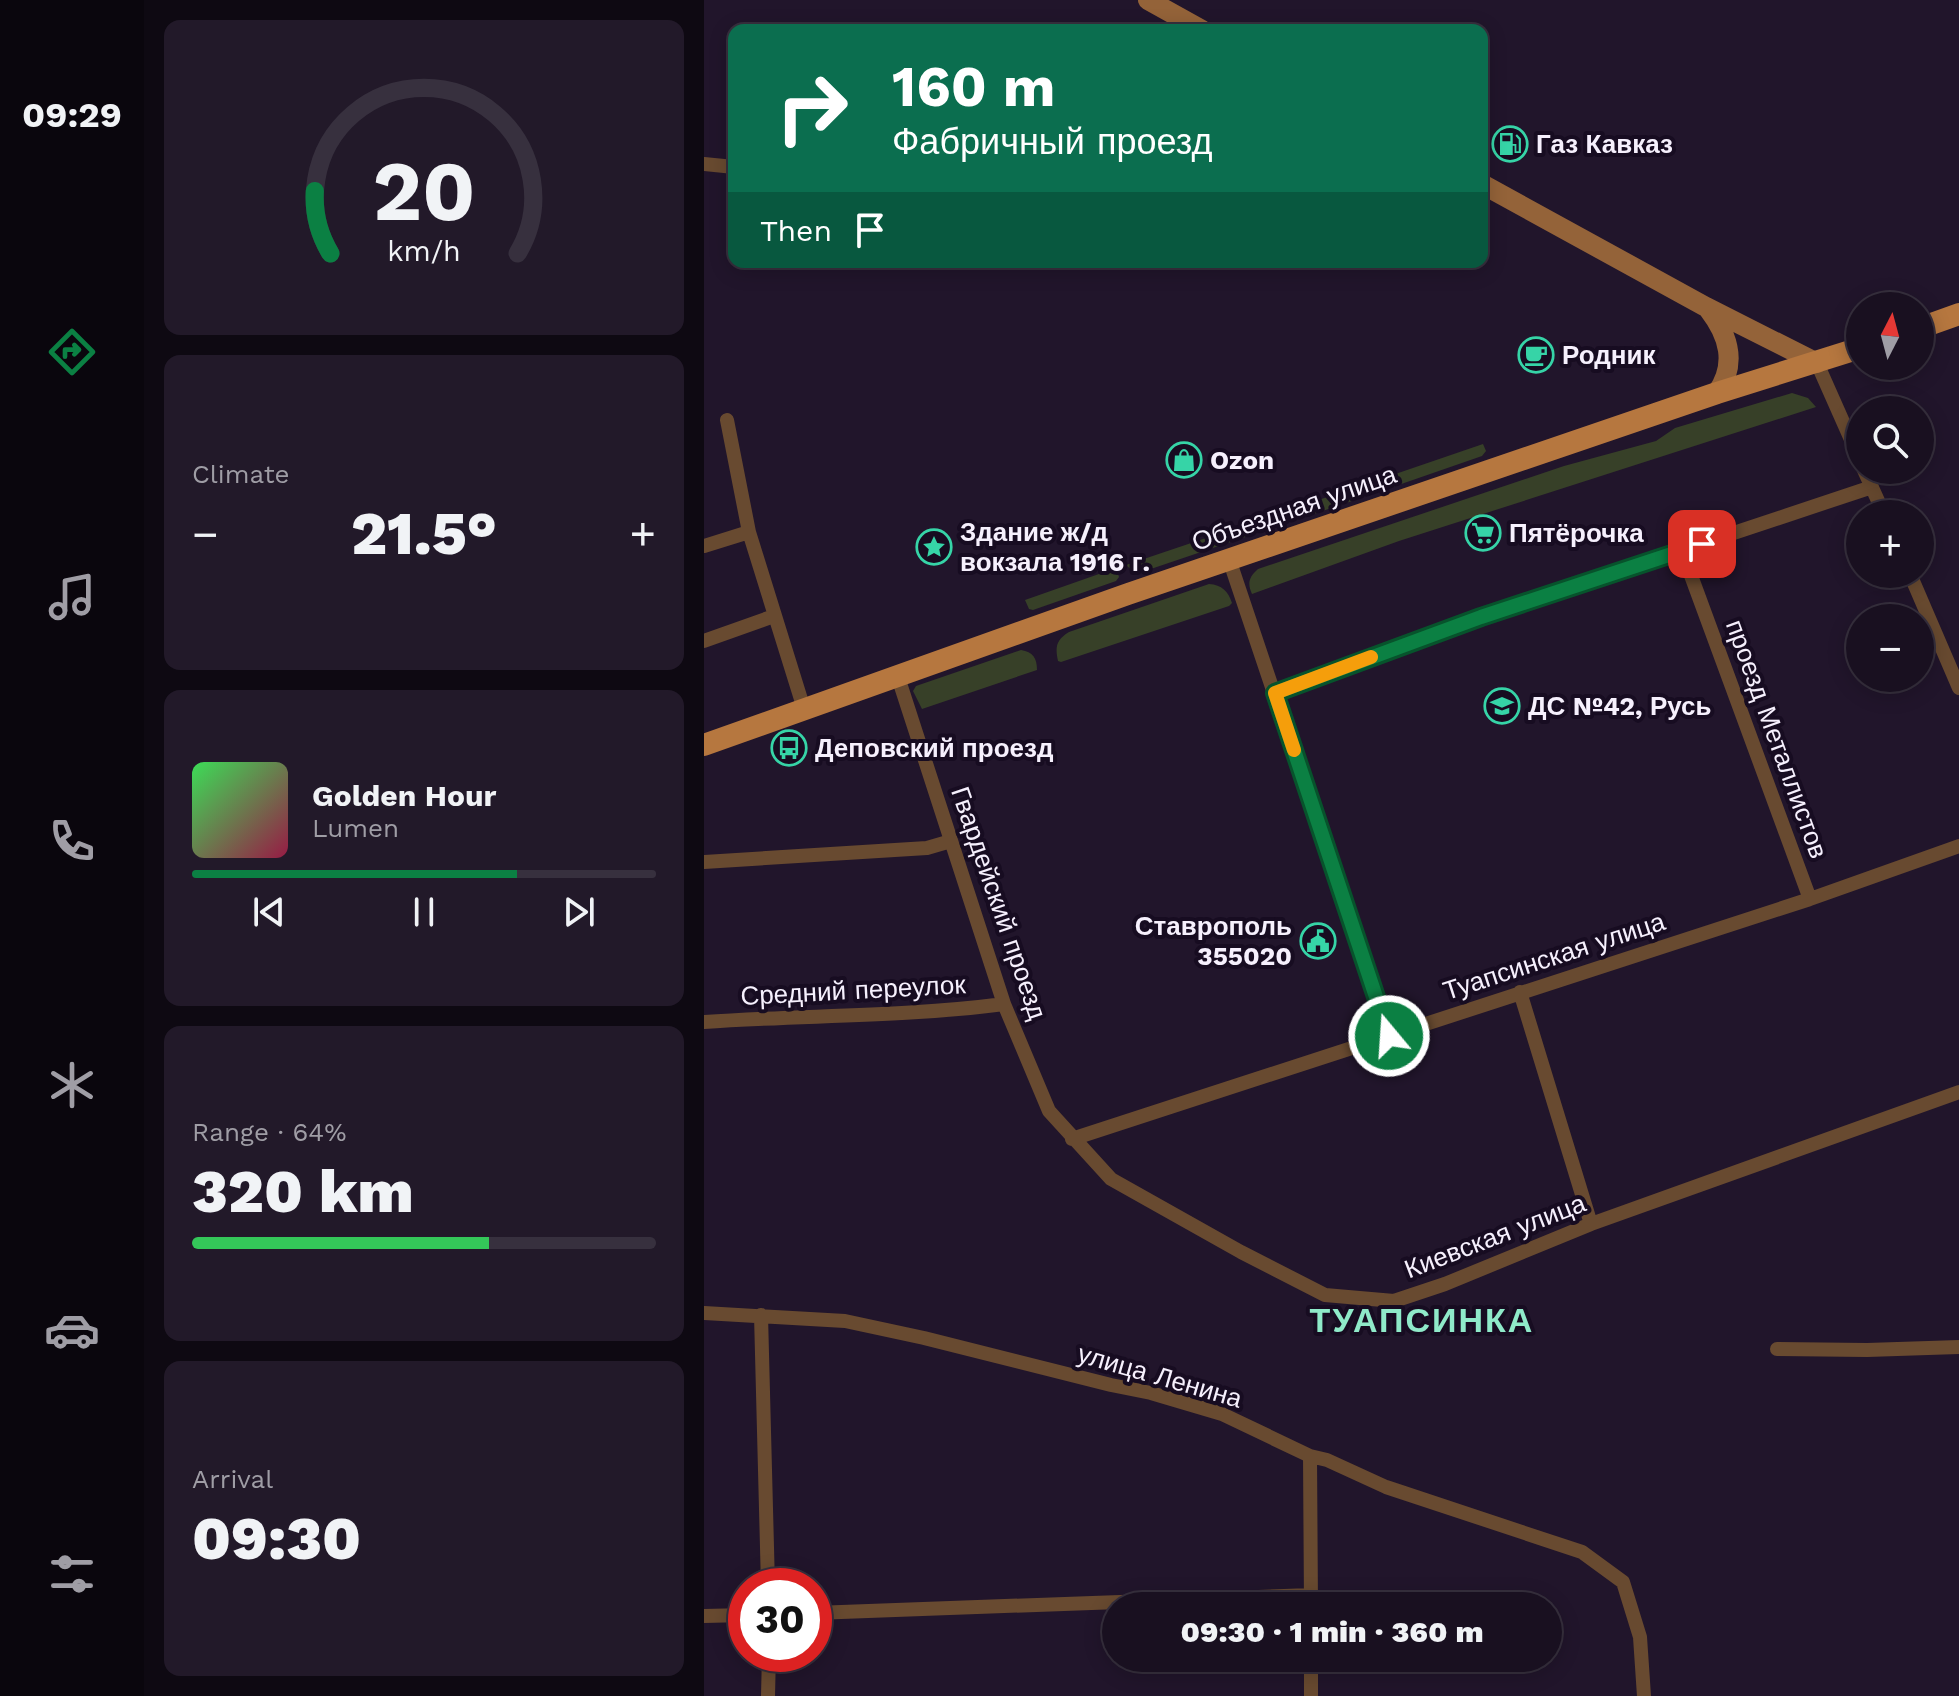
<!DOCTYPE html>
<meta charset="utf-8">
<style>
:root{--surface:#191020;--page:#221929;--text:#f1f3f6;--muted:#9f9da5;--line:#37303e;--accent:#0b8043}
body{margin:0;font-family:"Work Sans",sans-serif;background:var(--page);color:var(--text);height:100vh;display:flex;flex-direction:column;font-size:30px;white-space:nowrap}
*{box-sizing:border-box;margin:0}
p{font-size:26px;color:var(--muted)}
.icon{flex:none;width:44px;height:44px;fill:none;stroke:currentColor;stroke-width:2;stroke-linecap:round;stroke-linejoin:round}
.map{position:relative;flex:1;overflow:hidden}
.sheet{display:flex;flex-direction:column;gap:20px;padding:20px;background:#0e0912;width:560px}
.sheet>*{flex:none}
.top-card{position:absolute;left:24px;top:24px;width:760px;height:244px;border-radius:16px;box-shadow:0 4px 20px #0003,0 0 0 2px var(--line);background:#0b6e4f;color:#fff;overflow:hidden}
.needle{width:52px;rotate:6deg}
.buttons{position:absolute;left:1142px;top:292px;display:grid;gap:16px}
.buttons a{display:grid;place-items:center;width:88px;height:88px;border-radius:50%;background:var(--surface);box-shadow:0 4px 20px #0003,0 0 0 2px var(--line);font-size:40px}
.speed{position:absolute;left:24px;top:1568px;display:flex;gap:16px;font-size:40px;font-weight:700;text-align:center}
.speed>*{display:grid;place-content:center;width:104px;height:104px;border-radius:50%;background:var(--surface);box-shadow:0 4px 20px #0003,0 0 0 2px var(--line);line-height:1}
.speed .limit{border:12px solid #d22;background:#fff;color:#111}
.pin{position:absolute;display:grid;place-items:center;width:68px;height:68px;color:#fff;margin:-34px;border-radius:16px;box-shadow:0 4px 12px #0006}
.me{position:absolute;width:88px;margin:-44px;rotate:342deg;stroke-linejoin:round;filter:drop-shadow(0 0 6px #0008)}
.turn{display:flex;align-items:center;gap:28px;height:168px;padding:0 32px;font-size:36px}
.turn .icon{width:104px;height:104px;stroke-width:2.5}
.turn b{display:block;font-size:56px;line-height:68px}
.then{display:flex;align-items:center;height:76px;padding:0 32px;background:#0003;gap:16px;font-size:30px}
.big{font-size:60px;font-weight:800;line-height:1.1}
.sheet .card{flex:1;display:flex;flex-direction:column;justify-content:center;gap:12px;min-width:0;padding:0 28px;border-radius:16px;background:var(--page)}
.sheet .dial{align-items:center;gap:0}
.dial svg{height:208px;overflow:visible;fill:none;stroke:var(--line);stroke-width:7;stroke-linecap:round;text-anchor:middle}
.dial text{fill:var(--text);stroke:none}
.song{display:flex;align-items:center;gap:24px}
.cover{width:96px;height:96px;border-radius:12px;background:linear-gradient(135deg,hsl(130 70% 55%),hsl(340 70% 35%))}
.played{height:8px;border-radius:4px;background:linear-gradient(90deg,var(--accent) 70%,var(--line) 70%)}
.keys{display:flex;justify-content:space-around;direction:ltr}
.heat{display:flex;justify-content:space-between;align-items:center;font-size:44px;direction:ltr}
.charge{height:12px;border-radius:6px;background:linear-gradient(90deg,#34c759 64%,var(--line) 0)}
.trip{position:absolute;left:398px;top:1592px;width:460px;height:80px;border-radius:40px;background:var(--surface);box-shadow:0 4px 20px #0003,0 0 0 2px var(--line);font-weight:800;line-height:80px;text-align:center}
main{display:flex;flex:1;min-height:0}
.tab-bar{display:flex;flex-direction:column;width:144px;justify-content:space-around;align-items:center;background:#0a060d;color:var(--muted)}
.tab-bar .icon{width:56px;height:56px}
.tab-bar .on{color:var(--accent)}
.tab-bar b{font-size:36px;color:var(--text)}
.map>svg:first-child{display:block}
.green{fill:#374028}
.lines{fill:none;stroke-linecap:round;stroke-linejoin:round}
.street{stroke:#684a30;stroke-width:14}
.secondary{stroke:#946339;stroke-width:20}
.primary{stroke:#b6773f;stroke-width:22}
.route-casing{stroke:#07532c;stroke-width:20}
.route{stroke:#0b8043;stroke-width:14}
.slow{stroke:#f59e0b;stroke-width:14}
.labels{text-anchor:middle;stroke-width:8;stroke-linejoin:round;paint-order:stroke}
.poi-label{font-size:26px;font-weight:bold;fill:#f6f0fd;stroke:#170c21;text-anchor:start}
.street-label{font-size:26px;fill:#f6f0fd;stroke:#170c21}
.district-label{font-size:34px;font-weight:bold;letter-spacing:2px;fill:#8feac9;stroke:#170c21}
</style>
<main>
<nav class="tab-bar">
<b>09:29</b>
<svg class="icon on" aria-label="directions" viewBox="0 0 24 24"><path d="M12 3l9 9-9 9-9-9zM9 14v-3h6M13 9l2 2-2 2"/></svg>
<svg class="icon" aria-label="music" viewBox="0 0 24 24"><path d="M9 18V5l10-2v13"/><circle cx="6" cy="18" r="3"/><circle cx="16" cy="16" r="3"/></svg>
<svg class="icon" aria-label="phone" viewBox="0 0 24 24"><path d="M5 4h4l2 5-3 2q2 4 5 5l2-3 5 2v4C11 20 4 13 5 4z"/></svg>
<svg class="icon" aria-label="climate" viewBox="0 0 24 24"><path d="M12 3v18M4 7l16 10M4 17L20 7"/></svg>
<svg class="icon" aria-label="car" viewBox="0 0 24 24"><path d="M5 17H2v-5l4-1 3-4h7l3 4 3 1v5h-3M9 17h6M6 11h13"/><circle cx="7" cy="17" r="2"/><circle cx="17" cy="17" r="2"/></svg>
<svg class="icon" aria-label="filters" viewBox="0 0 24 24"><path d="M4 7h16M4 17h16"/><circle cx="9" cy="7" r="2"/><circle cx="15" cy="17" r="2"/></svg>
</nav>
<section class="sheet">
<div class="card dial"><svg viewBox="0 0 100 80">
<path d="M14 69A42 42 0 1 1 86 69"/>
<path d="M14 69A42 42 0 0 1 8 45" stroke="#0b8043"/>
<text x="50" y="56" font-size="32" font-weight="700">20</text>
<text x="50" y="72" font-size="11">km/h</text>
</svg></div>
<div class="card"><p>Climate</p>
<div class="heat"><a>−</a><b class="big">21.5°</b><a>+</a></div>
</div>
<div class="card">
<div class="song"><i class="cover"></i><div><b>Golden Hour</b><p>Lumen</p></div></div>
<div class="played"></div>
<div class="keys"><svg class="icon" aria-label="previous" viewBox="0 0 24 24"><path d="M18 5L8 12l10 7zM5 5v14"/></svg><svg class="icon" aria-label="pause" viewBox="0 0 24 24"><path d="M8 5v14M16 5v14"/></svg><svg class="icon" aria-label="next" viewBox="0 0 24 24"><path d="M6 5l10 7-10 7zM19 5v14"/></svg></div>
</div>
<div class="card"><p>Range · 64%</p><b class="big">320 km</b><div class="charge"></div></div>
<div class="card"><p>Arrival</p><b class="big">09:30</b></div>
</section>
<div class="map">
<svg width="1255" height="1696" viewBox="0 0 1255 1696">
<rect width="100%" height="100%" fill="#21152b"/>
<path class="green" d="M1088,393L1104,398L1112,407L695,541L548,594C543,583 545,577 554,569L860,466L952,441L971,428Z
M779,444L782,451L778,456L680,490L672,488L668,482Z
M647,489L648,501L432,574L422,565Z
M412,568L415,577L412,581L329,610L325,609L321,600Z
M505,584C518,585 524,591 528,603L525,606L357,662L354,661C351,647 352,640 365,632Z
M317,650C329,652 333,658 333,670L218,709L209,691L212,686Z"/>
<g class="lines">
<path class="street" d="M0,164L30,167
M1113,363L1156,460
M23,420L45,532L100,709
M1160,470L1180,514
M0,546L45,532
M978,551L1106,899
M525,559L685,1036
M1206,574L1255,688
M0,641L70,616
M193,674L300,1004L345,1111L407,1179L537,1252L621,1295L690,1301L741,1284L887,1224L1255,1092
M571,693L777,617L1168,487
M0,862L223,848L247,841
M816,992L887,1224
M0,1022C100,1015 200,1017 300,1004
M368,1139L1106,899L1255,846
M0,1313L141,1321L220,1338L407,1385L447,1393L518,1414L606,1456L623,1460L682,1487L878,1552L919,1582L936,1637L940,1696
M57,1315L64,1586
M1073,1349L1163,1350L1255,1347
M606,1456L607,1606
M110,1613L607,1595
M0,1616L42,1615
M64,1696L65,1654
M607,1696V1658"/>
<path class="secondary" d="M444,0L498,30
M778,184L1002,307L1113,363
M1005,310C1025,336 1033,364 1013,393"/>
<path class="primary" d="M1216,328L1255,314
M0,745L424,594L1013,393L1156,348"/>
</g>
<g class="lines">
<defs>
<path id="route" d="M685,1036L571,693L777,617L998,544"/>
</defs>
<use href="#route" class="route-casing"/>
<use href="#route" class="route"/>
<path class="slow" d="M590,750L571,693L667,657"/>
</g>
<defs>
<symbol id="fuel-ring" viewBox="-11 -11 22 22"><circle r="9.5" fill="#170c21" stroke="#36d4a7" stroke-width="1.5"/><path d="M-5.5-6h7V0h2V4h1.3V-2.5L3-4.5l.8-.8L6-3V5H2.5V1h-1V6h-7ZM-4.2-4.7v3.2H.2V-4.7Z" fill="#36d4a7"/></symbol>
<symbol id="cafe-ring" viewBox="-11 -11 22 22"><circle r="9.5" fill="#170c21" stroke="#36d4a7" stroke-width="1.5"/><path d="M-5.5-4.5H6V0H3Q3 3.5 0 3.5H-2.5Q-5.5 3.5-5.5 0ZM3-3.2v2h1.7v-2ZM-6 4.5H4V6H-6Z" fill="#36d4a7"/></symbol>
<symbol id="shop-ring" viewBox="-11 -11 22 22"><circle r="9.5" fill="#170c21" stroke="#36d4a7" stroke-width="1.5"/><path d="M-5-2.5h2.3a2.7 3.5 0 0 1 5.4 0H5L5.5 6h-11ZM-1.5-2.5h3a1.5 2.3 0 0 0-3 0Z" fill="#36d4a7"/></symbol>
<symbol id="supermarket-ring" viewBox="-11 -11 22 22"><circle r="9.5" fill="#170c21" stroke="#36d4a7" stroke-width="1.5"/><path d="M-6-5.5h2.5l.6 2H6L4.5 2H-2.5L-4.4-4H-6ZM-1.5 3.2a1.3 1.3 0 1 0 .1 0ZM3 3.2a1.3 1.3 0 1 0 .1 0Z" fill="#36d4a7"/></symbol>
<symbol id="sight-ring" viewBox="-11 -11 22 22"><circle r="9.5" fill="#170c21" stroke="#36d4a7" stroke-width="1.5"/><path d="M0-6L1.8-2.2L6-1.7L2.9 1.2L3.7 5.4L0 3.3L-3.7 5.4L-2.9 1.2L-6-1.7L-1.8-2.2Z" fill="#36d4a7"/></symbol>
<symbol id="school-ring" viewBox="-11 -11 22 22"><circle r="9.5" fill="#170c21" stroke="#36d4a7" stroke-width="1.5"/><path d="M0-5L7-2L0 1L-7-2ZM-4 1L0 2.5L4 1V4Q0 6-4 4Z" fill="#36d4a7"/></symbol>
<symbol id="bus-ring" viewBox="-11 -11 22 22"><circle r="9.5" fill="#170c21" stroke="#36d4a7" stroke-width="1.5"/><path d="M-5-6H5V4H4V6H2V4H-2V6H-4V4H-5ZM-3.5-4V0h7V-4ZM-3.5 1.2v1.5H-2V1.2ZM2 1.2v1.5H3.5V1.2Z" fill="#36d4a7"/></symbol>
<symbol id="civic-ring" viewBox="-11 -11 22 22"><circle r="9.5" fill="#170c21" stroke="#36d4a7" stroke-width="1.5"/><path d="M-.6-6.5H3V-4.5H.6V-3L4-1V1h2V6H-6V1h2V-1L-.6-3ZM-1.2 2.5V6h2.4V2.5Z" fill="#36d4a7"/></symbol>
</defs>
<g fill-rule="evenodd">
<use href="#fuel-ring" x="786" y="124" width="40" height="40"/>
<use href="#cafe-ring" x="812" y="335" width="40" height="40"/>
<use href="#shop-ring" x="460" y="440" width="40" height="40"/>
<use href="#supermarket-ring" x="759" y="513" width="40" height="40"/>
<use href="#sight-ring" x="210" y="527" width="40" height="40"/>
<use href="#school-ring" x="778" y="686" width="40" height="40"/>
<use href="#bus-ring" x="65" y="728" width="40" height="40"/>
<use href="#civic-ring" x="594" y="921" width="40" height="40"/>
</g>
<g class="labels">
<g class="poi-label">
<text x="832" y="153">Газ Кавказ</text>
<text x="858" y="364">Родник</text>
<text x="506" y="469">Ozon</text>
<text x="256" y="541">Здание ж/д<tspan x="256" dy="30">вокзала 1916 г.</tspan></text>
<text x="805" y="542">Пятёрочка</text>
<text x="824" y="715">ДС №42, Русь</text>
<text x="111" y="757">Деповский проезд</text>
<text x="588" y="935" text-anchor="end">Ставрополь<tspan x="588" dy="30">355020</tspan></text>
</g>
<g class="street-label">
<text transform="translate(590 508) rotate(-19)" y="9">Объездная улица</text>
<text transform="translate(1073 739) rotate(70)" y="9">проезд Металлистов</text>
<text transform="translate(295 903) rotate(71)" y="9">Гвардейский проезд</text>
<text transform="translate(850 956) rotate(-18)" y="9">Туапсинская улица</text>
<text transform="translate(149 990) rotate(-3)" y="9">Средний переулок</text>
<text transform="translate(791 1236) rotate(-21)" y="9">Киевская улица</text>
<text transform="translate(456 1376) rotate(16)" y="9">улица Ленина</text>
</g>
<g class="district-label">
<text x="718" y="1332">ТУАПСИНКА</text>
</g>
</g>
</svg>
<div class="buttons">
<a><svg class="needle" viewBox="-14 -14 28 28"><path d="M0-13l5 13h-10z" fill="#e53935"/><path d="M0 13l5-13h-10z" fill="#9f9da5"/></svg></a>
<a><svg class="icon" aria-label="search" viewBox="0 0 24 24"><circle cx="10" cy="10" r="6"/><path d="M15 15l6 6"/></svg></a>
<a>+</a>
<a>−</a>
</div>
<div class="speed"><div class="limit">30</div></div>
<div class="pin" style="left:998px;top:544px;background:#d93025"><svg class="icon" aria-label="arrive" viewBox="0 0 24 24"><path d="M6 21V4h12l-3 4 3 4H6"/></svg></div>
<svg class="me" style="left:685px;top:1036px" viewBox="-20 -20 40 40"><circle r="17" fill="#0b8043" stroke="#fff" stroke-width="3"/><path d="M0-11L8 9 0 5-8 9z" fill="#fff"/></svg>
<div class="trip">09:30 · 1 min · 360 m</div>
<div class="top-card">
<div class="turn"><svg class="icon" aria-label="right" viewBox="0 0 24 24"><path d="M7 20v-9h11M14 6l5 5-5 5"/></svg><div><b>160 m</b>Фабричный проезд</div></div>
<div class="then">Then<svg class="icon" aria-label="arrive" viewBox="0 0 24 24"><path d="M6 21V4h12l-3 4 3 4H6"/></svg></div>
</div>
</div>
</main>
